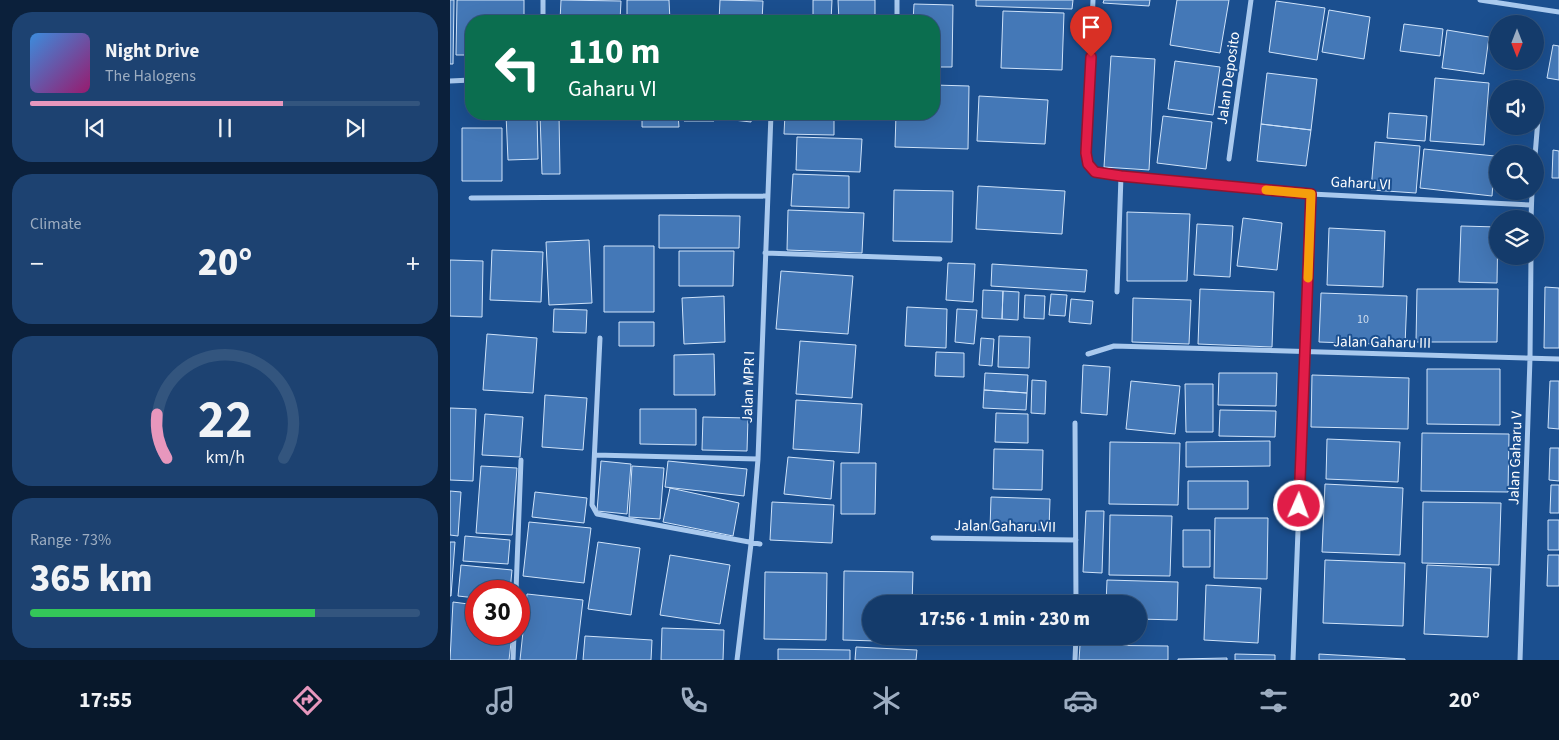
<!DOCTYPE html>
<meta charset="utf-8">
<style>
:root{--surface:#143b6b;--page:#1d4271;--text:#f1f3f6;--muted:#9dadc1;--line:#33557e;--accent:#e797bd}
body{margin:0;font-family:"Source Sans 3",sans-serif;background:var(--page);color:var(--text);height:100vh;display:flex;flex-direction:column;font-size:19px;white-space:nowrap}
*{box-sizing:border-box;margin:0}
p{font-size:16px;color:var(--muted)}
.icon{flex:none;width:28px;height:28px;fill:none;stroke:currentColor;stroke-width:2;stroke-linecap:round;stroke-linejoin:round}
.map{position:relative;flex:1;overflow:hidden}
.details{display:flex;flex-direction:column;gap:12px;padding:12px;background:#0b203b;width:450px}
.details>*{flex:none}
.top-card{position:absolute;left:15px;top:15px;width:475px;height:105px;border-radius:20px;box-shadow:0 5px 20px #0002,0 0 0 1px var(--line);background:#0b6e4f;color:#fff;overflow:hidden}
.needle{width:32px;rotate:180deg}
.fabs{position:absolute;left:1039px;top:15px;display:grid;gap:10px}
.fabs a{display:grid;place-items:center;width:55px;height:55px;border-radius:50%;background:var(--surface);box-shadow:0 5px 20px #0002,0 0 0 1px var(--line);font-size:25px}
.speed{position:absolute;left:15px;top:580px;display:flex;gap:10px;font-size:25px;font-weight:700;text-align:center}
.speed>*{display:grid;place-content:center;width:65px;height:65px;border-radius:50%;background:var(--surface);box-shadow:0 5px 20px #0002,0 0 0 1px var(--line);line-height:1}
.speed .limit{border:8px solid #d22;background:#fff;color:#111}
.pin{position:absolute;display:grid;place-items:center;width:42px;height:42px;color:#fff;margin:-51px -21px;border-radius:50% 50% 50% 0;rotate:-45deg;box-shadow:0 0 5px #0007}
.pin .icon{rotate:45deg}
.me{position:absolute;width:55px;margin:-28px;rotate:2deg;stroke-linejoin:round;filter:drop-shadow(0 0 4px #0008)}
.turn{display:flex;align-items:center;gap:18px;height:105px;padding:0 20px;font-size:22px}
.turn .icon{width:65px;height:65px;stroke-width:2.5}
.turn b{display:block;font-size:35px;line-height:42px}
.big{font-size:38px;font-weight:800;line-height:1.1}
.details .widget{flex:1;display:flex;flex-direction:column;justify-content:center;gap:8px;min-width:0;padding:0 18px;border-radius:20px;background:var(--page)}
.details .dial{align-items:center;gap:0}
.dial svg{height:130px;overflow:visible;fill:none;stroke:var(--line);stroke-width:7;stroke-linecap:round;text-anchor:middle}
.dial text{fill:var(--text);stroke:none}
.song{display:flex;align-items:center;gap:15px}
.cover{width:60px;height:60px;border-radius:8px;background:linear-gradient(135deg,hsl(210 70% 55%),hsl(320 70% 35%))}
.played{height:5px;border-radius:2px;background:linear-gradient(90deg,var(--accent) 65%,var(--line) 65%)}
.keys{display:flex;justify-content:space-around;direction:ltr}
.heat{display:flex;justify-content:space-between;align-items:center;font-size:28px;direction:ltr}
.charge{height:8px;border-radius:4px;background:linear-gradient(90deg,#34c759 73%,var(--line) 0)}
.trip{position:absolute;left:412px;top:595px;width:285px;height:50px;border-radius:25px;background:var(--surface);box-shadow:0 5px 20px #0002,0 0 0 1px var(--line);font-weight:800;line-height:50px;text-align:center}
.tab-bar{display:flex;height:80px;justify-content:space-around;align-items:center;background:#08182b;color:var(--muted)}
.tab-bar .icon{width:35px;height:35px}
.tab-bar .active{color:var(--accent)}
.tab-bar b{font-size:22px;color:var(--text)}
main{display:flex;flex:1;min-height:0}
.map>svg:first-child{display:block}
.building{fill:#4478b7;stroke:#cfe3fa}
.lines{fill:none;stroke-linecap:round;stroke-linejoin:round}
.street{stroke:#a9c9ee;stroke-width:5}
.route-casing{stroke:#92132f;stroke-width:12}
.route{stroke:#e11d48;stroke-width:9}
.slow{stroke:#f59e0b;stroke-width:9}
.labels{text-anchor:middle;stroke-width:4;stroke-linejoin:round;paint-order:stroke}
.number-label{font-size:12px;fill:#d0dded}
.street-label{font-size:15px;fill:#fff;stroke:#1b4f8f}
</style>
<main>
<section class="details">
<div class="widget">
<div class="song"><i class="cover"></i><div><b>Night Drive</b><p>The Halogens</p></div></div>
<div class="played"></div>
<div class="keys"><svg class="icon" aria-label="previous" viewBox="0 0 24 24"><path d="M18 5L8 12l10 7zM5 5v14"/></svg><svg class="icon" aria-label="pause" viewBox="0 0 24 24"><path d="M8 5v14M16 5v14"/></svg><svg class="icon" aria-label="next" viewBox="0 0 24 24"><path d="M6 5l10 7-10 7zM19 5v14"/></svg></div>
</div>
<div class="widget"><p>Climate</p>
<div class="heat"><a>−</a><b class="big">20°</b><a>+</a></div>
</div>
<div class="widget dial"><svg viewBox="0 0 100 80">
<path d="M14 69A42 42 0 1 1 86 69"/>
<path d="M14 69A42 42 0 0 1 8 42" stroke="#e797bd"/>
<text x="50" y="56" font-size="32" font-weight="700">22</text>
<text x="50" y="72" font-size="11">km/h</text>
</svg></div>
<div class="widget"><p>Range · 73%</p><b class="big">365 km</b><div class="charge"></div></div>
</section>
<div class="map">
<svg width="1109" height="660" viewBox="0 0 1109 660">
<rect width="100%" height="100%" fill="#1b4f8f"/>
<path class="building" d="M0,0H4L3,64H0Z
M7,0H74V21H21V55H6Z
M111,0L171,1L170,21H110Z
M177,0H219L220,21H177Z
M270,0L313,1L312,21H269Z
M363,0H382L381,21H363Z
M388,0H425V21H389Z
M526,0H623L622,9L526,6Z
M654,0H700L699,6L653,3Z
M727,0H779L770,53L720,45Z
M826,1L875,8L867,60L819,52Z
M464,4L503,5L502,67H484V21H463Z
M879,10L920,17L914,59L872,52Z
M553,11L614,13L612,70L551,68Z
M320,15L355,17V21H319Z
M954,24L993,29L990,56L950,51Z
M997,30L1039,37L1034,74L992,68Z
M1103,45L1109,46V80L1097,78Z
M661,56L705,59L699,170L654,167Z
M725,61L770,67L763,115L718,109Z
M817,73L867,79L861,130L811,124Z
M985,78L1039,83L1034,145L980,141Z
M484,85L519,86L518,149L445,147L446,114H484Z
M529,96L598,100L595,144L527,141Z
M939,113L977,116L975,141L937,138Z
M56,114H87L88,159L58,160Z
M90,114H109L110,174H92Z
M192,114H228L229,127H192Z
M234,114H264V121H234Z
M266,114H302L301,122L266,118Z
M335,114H384V135L334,134Z
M713,116L762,122L756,169L707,163Z
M811,124L861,130L856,166L807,161Z
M12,128H52V181H12Z
M347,137L412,139L410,172L346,170Z
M925,142L970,146L966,193L921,190Z
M974,149L1045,156L1042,196L970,188Z
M1103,150L1109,151V178H1102Z
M343,174L399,176V208L341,206Z
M528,186L615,191L612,234L526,229Z
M444,190L503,191L502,242L443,241Z
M338,210L414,213L412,253L337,250Z
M677,212L740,214L737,281H677Z
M209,215L290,216L289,248H209Z
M793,218L832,223L827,270L787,266Z
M747,224L783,226L780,277L744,275Z
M1011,226L1048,227L1047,283L1009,282Z
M879,228L935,231L933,287L877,285Z
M139,240L142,303L99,305L96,242Z
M154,246H204V312H154Z
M42,250L93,252L91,302L40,300Z
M229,251H284L283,286H229Z
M0,260L33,261L32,317L0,316Z
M498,263L525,264L523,302L496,300Z
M542,264L637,270L635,292L541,286Z
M331,271L403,276L398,334L326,329Z
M1095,287L1109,288V348H1094Z
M750,289L824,292L822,347L748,344Z
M967,289H1048L1047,342H966Z
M533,290L553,291L552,319L532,318Z
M553,291L569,292L568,320L552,319Z
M871,293L957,296L955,345L869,342Z
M601,294L617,295L615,316L599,315Z
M575,295L595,296L594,319L574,318Z
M274,296L275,342L234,344L232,298Z
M683,298L741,300L739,344L682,342Z
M621,299L643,301L641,324L619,322Z
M457,307L497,309L496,348L455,346Z
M104,309L137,310L136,333L103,332Z
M507,309L527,310L524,344L505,342Z
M169,322H204V346H169Z
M37,334L87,338L83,393L33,390Z
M549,336L580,337L579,368L548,367Z
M531,338L544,339L542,366L529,365Z
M350,341L406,345L402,398L346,394Z
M486,352L514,353V377L485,376Z
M264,354L265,395H224V355Z
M633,365L660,367L657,415L631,413Z
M977,369H1050V425L977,424Z
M535,373L578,375L577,393L534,390Z
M769,373H827L826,406L768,405Z
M862,375L959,378L958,429L861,427Z
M582,380L596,381L595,414L581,413Z
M681,381L730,386L725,434L676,429Z
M1100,381H1109V429L1098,428Z
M735,384H763V432H736Z
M534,390L577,393L576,410L533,408Z
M95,395L137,398L133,450L92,447Z
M346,400L412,404L409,453L343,449Z
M0,408L26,409L23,481L0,480Z
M190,409H246V445L190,444Z
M770,410L826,411L825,437L769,436Z
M546,413L578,414V443L545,442Z
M35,414L73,417L70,457L32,455Z
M253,417L298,418L297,451L252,450Z
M972,433L1059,434L1058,492L971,491Z
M877,439L950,442L948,482L876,479Z
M820,441V466L736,467V442Z
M660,442L730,443L728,505L659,504Z
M1100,448H1109V481L1099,480Z
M544,449L593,450L592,490L543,489Z
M338,457L384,461L381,499L334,494Z
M151,461L181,464L177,514L147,511Z
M218,461L297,469L294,496L215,487Z
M391,463H426L425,514H391Z
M31,466L67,468L62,535L26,533Z
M182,466L214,468L210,519L179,517Z
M738,481H798V509H738Z
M875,484L953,488L950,555L872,552Z
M1101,485H1109V513H1100Z
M220,488L289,503L283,536L213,522Z
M0,491L11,492L8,536L0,535Z
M85,492L137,498L134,523L82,517Z
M541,497L600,499L599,530L540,529Z
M322,502L384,505L382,543L320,540Z
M973,502L1051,503L1049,565L972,563Z
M636,511H654L652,573L633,572Z
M660,515L722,516L720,576L659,575Z
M765,518H818L817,579L764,578Z
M1098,520H1109V550H1098Z
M79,522L141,528L134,583L73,576Z
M733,530H760V567H733Z
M15,536L60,540L58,564L13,561Z
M0,542H5L1,596H0Z
M148,542L190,548L181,615L138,609Z
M220,555L280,565L270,624L210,615Z
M1098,555H1109V586H1097Z
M875,560L955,563L953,626L873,623Z
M11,565L62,570L60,591H26V598L8,596Z
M977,565L1041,568L1038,637L974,634Z
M394,571L463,572L462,604H421V636H462L461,642L393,640Z
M315,572L377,573L376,640L314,639Z
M657,580L728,582L727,620L689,619V604H656Z
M756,585L811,588L808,643L754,640Z
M77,594L133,600L126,660H70Z
M3,602L26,605V634H62L59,660H0Z
M212,628L274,630L273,660H211Z
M135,636L202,640L201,660H133Z
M630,645L718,646V660H629Z
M406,647L467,650L466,660H405Z
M328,649L400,650V660H328Z
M785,654L825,655V660H785Z
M869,654L955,659V660H869Z
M777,658V660H728V659Z"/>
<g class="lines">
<path class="street" d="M643,0L636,153L638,164L645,171L671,176L861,194L1081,205
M1030,0L1109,12
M93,21V0
M447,21V0
M0,81L21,80
M1085,156L1089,107
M779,159L801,0
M21,198L318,196
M1081,219L1082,191
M315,253L490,259
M667,292L671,176
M150,338L142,505L147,514L310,544
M638,354L664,346L1109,359
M625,423L626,604
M145,455L308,459
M483,538L626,540
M66,591L71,460
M63,660L64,634
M287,660L301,544L308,459L321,114
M625,660L626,636
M843,660L861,194
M1070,660L1080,358L1081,256"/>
</g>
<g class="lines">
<defs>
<path id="route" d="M641,57L636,153L638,164L645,172L671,176L861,194L849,506"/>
</defs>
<use href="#route" class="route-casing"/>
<use href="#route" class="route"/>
<path class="slow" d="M816,190L861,194L858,278"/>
</g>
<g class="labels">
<g class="number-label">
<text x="913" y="323">10</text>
</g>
<g class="street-label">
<text transform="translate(778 78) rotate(-82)" y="5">Jalan Deposito</text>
<text transform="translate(911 183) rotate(3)" y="5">Gaharu VI</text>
<text transform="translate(932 342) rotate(1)" y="5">Jalan Gaharu III</text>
<text transform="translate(298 387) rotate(-88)" y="5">Jalan MPR I</text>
<text transform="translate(1065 458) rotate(-88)" y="5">Jalan Gaharu V</text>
<text transform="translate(555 526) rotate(1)" y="5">Jalan Gaharu VII</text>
</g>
</g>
</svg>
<div class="fabs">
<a><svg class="needle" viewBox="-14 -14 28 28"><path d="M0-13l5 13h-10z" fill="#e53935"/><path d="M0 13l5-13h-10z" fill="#9dadc1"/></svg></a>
<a><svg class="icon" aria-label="sound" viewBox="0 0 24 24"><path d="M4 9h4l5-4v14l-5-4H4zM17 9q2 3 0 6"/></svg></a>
<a><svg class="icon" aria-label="search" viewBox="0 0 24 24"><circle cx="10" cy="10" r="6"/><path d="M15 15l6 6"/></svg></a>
<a><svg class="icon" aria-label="layers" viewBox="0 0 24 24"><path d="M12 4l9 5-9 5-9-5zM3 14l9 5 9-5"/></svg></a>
</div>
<div class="speed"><div class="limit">30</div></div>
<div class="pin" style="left:641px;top:57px;background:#d93025"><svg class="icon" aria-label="arrive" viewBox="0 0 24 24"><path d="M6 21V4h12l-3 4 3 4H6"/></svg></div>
<svg class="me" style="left:849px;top:506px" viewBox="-20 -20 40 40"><circle r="17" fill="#e11d48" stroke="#fff" stroke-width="3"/><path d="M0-11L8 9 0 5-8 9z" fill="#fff"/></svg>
<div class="trip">17:56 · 1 min · 230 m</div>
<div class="top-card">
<div class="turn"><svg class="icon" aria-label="left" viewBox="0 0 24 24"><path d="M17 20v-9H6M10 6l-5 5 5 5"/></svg><div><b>110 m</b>Gaharu VI</div></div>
</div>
</div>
</main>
<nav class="tab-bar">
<b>17:55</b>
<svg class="icon active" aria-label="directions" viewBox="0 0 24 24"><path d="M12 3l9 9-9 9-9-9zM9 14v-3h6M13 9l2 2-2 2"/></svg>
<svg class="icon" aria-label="music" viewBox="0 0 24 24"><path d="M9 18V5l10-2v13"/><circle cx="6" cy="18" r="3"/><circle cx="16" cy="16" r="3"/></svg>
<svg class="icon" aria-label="phone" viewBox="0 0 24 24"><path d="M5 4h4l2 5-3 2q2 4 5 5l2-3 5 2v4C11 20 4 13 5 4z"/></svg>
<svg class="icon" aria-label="climate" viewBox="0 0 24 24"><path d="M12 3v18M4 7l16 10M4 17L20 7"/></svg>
<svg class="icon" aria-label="car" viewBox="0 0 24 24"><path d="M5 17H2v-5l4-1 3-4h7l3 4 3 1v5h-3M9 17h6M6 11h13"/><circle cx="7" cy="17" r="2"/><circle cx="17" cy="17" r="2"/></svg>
<svg class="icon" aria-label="filters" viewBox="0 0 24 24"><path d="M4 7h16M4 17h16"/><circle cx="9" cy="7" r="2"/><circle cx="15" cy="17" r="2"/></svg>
<b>20°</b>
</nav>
